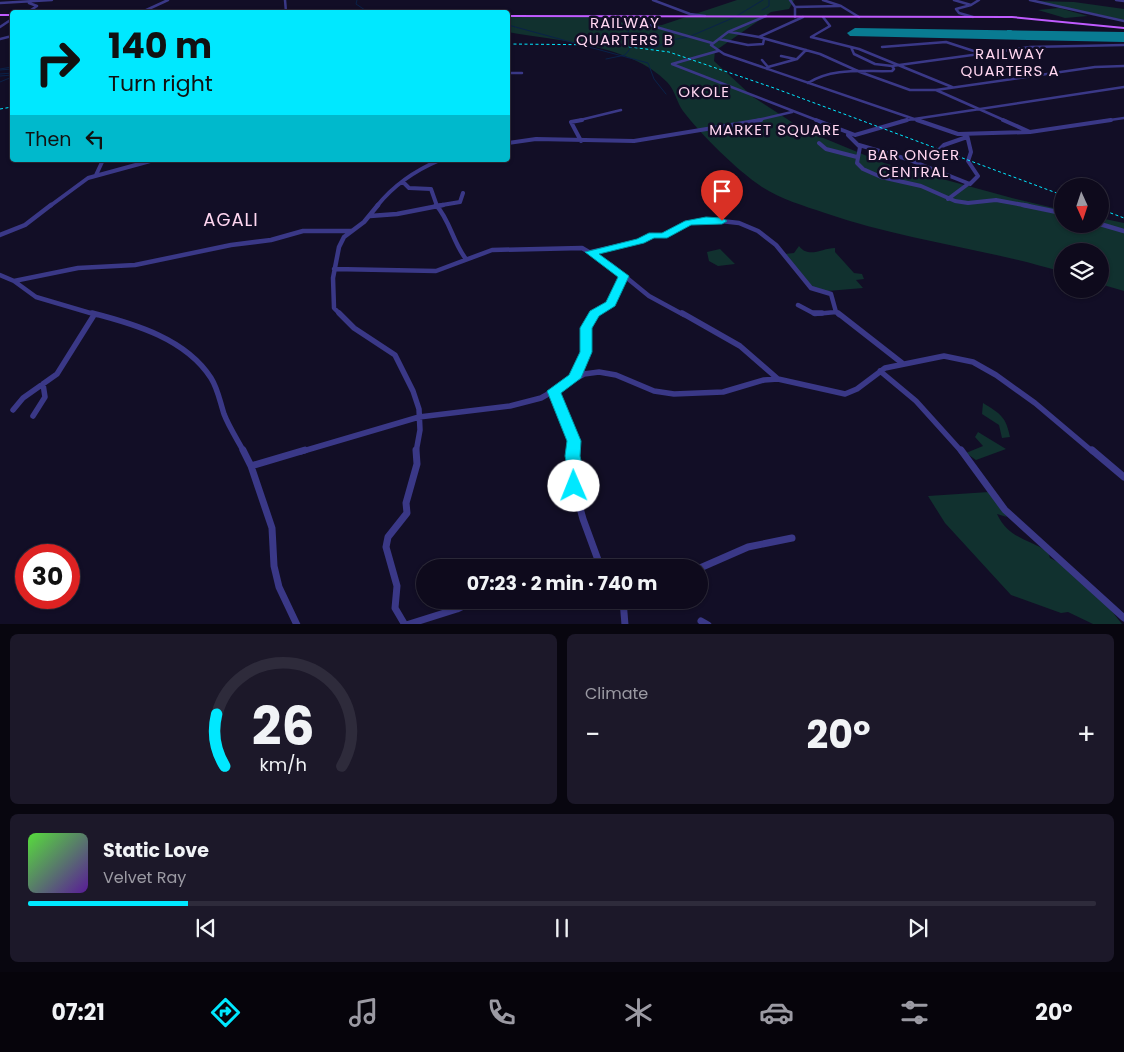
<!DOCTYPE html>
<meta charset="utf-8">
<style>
:root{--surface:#0e0a1c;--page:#1c1829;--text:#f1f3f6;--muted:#9b9aa3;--line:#2e2b3b;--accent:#00e8ff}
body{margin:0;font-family:Poppins,sans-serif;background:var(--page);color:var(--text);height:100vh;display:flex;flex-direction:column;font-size:19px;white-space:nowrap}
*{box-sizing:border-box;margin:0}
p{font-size:16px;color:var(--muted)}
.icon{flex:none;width:28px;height:28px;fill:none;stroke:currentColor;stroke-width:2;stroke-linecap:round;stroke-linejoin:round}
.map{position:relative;height:624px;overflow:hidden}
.panel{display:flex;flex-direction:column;gap:10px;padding:10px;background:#08060f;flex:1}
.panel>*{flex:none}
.guide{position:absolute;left:10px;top:10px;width:500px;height:152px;border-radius:5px;box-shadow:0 1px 4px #0004,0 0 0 1px var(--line);background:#00e8ff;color:#111;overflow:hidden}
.needle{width:32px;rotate:177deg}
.tools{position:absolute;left:1054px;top:178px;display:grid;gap:10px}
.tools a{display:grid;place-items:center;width:55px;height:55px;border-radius:50%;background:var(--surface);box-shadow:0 1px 4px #0004,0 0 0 1px var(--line);font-size:25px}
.speed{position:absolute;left:15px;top:544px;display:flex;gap:10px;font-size:25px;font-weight:700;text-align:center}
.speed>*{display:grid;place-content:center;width:65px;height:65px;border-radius:50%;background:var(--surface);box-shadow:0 1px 4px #0004,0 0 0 1px var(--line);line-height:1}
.speed .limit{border:8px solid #d22;background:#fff;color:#111}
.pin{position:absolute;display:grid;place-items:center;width:42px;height:42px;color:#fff;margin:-51px -21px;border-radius:50% 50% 50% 0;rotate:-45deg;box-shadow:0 0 5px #0007}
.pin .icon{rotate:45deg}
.me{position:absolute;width:55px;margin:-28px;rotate:359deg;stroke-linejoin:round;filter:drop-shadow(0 0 4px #0008)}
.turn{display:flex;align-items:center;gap:18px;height:105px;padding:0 15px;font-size:22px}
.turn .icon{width:65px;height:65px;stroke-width:2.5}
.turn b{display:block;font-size:35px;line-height:42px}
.then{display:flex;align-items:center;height:48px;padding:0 15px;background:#0003;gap:10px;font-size:19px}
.big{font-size:38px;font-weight:700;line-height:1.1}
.panel .card{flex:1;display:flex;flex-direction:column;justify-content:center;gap:8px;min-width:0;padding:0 18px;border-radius:8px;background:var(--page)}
.panel .dial{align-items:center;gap:0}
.dial svg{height:130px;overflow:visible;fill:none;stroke:var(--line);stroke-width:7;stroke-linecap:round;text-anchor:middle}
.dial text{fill:var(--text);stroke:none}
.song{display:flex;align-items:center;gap:15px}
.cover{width:60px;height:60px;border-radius:8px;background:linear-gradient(135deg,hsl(110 70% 55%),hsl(270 70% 35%))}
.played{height:5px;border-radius:2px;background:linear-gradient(90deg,var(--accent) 15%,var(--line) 15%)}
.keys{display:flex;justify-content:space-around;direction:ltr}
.heat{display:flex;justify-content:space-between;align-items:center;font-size:28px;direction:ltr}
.panel .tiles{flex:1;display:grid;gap:10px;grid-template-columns:1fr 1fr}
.card:last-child{grid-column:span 2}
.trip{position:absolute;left:416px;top:559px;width:292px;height:50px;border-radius:25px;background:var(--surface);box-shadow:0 1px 4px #0004,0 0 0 1px var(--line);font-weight:700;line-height:50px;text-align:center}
.dock{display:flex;height:80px;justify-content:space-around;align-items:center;background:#06040b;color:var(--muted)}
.dock .icon{width:35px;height:35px}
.dock .current{color:var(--accent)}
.dock b{font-size:22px;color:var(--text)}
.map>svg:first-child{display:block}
.green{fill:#11312f}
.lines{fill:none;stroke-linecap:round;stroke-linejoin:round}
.stream{stroke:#0a2249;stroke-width:1}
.taxiway{fill:#097b92;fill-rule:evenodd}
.runway{fill:#097b92;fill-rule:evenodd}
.minor-far4{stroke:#3a3887;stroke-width:2.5}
.minor-far3{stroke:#3a3887;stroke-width:4}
.minor-far2{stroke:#3a3887;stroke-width:4.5}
.minor-far1{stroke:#3a3887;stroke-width:5.5}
.minor{stroke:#3a3887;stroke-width:7}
.major{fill:#c05bff;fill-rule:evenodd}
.rail{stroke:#00e8ff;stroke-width:1;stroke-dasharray:3 2.5;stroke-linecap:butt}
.route{fill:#00e8ff;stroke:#0097a6}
.labels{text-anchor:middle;stroke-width:5;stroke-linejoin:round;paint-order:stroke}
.far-quarter-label{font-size:15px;letter-spacing:1px;fill:#ffd6f0;stroke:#120e26}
.quarter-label{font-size:18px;letter-spacing:1px;fill:#ffd6f0;stroke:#120e26}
</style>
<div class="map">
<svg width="1124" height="625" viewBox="0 0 1124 625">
<rect width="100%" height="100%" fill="#120e26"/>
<path class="green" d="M737,0H794L789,9L771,12L715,51L714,61L753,97L804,130L884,163L1012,198L1062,210V224H1100V218L1124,223V291L1100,284V251H1062V272C984,248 902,240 825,213C804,206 781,199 762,187C737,170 702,136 683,111C677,103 675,90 667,82C630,44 557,41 508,32V16L593,17L647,27L662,25Z
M1035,1L1074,2L1124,9V20Z
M1059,8L1088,16L1065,18L1038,10Z
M799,246C809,259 822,248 835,248V252L854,273L862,274L864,279L856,280L863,288L816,292L785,254L794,253Z
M720,249L735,264L718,266L709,261L707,252Z
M983,403C1001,414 1006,417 1010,437L1002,438L999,425L982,414Z
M978,432L1006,449L976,460L966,453L983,446L975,437Z
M989,492L1007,517L997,514C1009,539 1027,538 1048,552L1050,558C1080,572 1102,598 1122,624H1093L1068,612L1061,613L1011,595L945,523L928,496Z"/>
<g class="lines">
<path class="stream" d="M357,0L356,4L368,12
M762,10L769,6V0
M338,12H380
M508,25L648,63L654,79L666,94
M627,27L629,28L628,33L634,38L631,40L633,44
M691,36L735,17L763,0
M644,45L647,38L651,37
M606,59L625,55L633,45L655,48L671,40L688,37
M0,69L12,67
M0,70L12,69
M0,74L12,73
M0,76L12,75
M0,82L12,77"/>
<path class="taxiway" d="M1007,30H1011L1019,35L1014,36L1007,32Z"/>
<path class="runway" d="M855,28L1124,32V42L850,36L847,33Z"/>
<path class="minor-far4" d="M285,0L286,12
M653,0L690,14L705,16
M790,0L795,7V17
M823,0L841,6L859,17
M954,0L971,5L956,9L959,13L973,17
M1030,0L1124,21
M1116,0L1124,1
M0,3L52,0
M971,5L979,0
M795,7L840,6
M28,12L37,6L29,3
M142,12L168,0
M766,16L728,32L711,45L724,54L920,121
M823,17L830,26L811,37L859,49L952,87
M649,25L712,43
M0,27L12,19
M730,32L759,37L820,54L860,72L910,90H936
M759,37L803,17
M0,39L12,36
M719,39L748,45L763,44L764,39
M851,47L854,54L875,64L892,66
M882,47L946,42L983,54
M718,51L672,64L819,121
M781,56L795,59
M762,60L768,67L767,69
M768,67L797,59L806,50
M508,73H522
M808,83C833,67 864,72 892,71L894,69L892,66L1030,47L1124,45
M576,121L621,110
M753,121L792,112
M901,121L1124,87
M1006,121L936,90L1095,67L1124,66
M1103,121L1124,118"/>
<path class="minor-far3" d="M816,120L855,135L907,120
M917,120L958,134L1030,132L1111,120
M1003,120L1030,132
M848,135L860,147L857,163L863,169L881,177L921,186L955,201L968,203L996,200L1029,206
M581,141L571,122L582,120
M508,143L536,139L634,141L761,120
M819,143L826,149L857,157
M859,145L907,159L970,184L978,176L968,161L971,152L967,135
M910,159L931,158L944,145L967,137
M96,175L103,160
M403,182L409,188L431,189L437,206
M948,199L968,184
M50,206L88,178L154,160
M377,206C393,186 416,170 440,160
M436,206L460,202L463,193"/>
<path class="minor-far2" d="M436,205C450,220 453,243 466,259
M1023,205L1062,213
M370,216L397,214L443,205
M1100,224L1124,231
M0,235L25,225L51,205
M591,252L640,241L652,235L664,236L689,223L712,220L739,223L758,231L776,245L811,288L831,294L836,312L839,315
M334,269L436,271L492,250L582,248L611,265L649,296L684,315
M0,275L14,281L36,297L97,315
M14,281L78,268L135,265L231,245L271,240L303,231H351
M798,305L815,314L836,312
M341,315L334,308L333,278L339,247L344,237L364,222L378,205
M594,315L612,302L624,276"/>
<path class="minor-far1" d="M92,313C135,324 186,339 211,378C218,389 220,402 224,414C229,427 237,439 244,452
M339,313L354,328L395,355L413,391L419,409L420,430L416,452
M682,313L740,346L778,379L845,394L857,389L885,368L944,356L973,362L996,375L1035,403L1093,452
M814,313H822
M838,313L902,363
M880,371L916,401L962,452
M574,377L586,352V328L595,313
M554,391L574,441L573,452
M13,410L23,398L57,374L94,315
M33,416L45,397L43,384
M300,452L419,417L510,406L541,398L584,374L599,372L616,375L654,391L674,394L723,392L764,380L778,379"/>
<path class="minor" d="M243,450L251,466L272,528L274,566L279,587L297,625
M573,450L577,475L574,486L583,519L601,568
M961,450L1005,510L1124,618
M1092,450L1124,477
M251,466L305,450
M700,568L748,547L792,538
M623,600L625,625
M701,621L708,625
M405,625L395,608L397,586L386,547L388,537L407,513L406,503L417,464L416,450
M406,625L457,609L476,600"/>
<path class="major" d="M0,14H12V16H0Z
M508,15L1012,16L1124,27V29L1012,18L508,17Z"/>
<path class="rail" d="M508,44L615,45L669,52L774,88L1062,195
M0,109L12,107
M1100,209L1124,218"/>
</g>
<path class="route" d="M706,217L722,218L727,221L722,224L691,225L667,238H654L644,243L599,254L629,276L615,306L599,316L592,328V352L581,378L561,393L581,441L580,456L584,475L580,490L574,492L569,490L567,486L569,475L565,456L567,441L547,391L569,375L580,352V328L590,311L606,302L618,277L585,252L637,239L649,233H662L685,221Z"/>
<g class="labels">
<g class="far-quarter-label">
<text x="625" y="28">RAILWAY<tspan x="625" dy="17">QUARTERS B</tspan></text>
<text x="1010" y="59">RAILWAY<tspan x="1010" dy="17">QUARTERS A</tspan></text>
<text x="704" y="97">OKOLE</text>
<text x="775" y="135">MARKET SQUARE</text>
<text x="914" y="160">BAR ONGER<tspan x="914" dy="17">CENTRAL</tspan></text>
</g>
<g class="quarter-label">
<text x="231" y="226">AGALI</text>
</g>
</g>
</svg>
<div class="tools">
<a><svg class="needle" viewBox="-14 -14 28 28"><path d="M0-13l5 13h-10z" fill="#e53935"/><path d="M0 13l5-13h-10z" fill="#9b9aa3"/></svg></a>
<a><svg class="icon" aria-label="layers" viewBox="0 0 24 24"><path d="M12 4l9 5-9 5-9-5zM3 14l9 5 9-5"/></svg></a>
</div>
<div class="speed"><div class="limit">30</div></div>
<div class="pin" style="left:722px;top:221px;background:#d93025"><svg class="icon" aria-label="arrive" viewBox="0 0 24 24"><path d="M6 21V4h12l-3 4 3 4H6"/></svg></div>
<svg class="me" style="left:574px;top:486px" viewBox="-20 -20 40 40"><circle r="19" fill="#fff"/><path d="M0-13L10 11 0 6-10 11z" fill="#00e8ff"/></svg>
<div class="trip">07:23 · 2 min · 740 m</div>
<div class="guide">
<div class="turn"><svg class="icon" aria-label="right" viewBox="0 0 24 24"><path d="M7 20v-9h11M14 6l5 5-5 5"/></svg><div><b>140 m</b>Turn right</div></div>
<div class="then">Then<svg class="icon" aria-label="left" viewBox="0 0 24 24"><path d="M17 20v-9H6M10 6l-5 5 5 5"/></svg></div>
</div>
</div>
<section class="panel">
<div class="tiles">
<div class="card dial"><svg viewBox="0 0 100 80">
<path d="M14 69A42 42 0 1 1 86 69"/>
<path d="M14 69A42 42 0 0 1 9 37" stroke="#00e8ff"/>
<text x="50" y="56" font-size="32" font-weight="700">26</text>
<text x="50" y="72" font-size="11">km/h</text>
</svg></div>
<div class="card"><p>Climate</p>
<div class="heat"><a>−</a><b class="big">20°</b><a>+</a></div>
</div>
<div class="card">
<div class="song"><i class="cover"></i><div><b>Static Love</b><p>Velvet Ray</p></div></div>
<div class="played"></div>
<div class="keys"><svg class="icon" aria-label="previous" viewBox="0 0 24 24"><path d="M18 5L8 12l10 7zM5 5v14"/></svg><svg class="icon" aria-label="pause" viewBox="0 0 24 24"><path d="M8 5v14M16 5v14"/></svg><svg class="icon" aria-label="next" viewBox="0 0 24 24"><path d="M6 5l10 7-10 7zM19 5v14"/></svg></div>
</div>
</div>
</section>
<nav class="dock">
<b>07:21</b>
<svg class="icon current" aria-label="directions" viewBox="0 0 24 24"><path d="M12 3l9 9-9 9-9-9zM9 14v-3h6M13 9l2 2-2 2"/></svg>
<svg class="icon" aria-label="music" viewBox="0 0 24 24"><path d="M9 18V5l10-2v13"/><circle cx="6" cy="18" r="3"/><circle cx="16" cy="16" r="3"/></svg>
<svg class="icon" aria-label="phone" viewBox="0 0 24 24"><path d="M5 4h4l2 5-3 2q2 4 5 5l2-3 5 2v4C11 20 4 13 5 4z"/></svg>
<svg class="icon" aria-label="climate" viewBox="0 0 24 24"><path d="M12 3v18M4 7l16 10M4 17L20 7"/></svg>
<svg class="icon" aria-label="car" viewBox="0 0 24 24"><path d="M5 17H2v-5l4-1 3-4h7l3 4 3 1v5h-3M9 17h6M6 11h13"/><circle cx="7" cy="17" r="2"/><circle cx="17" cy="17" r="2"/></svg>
<svg class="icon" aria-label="filters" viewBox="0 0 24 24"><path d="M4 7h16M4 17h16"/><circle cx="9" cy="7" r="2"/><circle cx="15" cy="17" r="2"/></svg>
<b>20°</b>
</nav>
